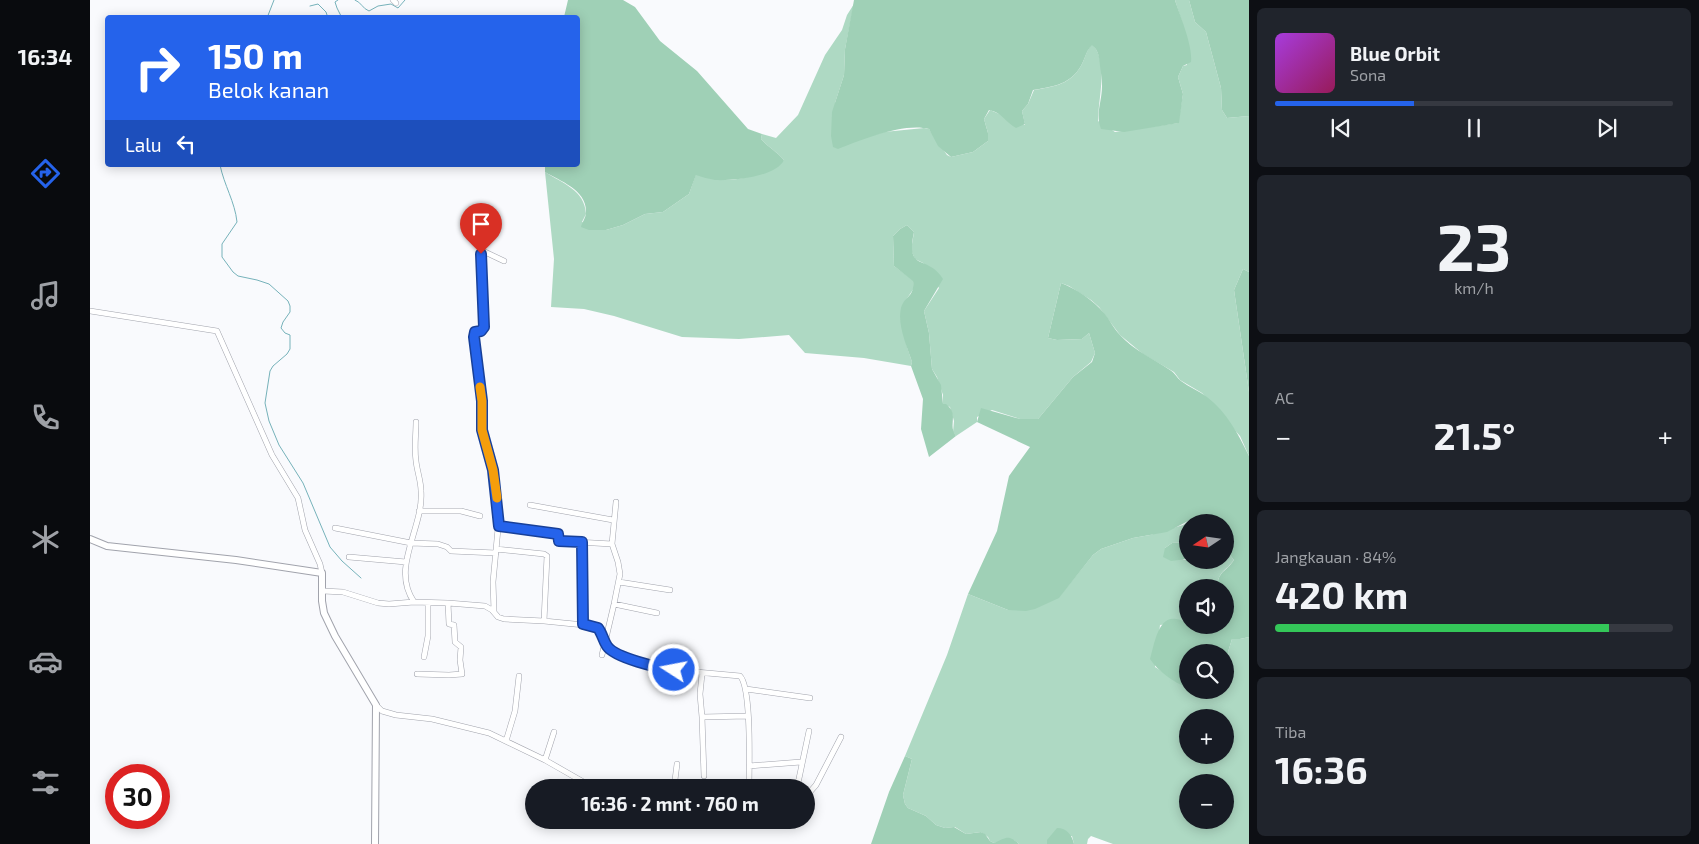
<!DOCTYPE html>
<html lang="id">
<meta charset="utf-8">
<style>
:root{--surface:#171b24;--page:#20242c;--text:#f1f3f6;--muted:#9ea1a6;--line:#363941;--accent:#2563eb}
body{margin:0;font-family:"Exo 2",sans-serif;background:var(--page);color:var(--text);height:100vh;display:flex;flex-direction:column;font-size:19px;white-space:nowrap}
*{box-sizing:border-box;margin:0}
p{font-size:16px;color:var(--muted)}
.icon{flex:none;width:28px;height:28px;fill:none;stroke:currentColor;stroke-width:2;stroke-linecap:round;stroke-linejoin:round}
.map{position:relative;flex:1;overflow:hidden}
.details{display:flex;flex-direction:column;gap:8px;padding:8px;background:#0d0f14;width:450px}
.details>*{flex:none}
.banner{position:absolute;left:15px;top:15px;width:475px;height:152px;border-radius:5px;box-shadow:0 2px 12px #0003;background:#2563eb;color:#fff;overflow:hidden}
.needle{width:32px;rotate:257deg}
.buttons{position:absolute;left:1089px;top:514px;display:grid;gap:10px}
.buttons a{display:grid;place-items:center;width:55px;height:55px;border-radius:50%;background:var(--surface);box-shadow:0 2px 12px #0003;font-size:25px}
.speed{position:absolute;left:15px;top:764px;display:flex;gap:10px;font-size:25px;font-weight:700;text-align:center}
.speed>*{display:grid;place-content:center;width:65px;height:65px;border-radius:50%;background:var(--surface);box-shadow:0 2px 12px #0003;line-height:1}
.speed .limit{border:8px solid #d22;background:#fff;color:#111}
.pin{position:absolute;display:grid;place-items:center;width:42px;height:42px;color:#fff;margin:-51px -21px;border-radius:50% 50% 50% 0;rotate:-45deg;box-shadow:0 0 5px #0007}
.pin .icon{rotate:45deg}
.me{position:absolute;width:55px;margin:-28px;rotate:281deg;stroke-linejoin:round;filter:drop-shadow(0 0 4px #0008)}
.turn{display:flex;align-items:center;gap:18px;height:105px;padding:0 20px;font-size:22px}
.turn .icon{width:65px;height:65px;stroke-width:2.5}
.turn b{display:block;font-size:35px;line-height:42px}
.then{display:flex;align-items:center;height:48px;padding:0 20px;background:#0003;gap:10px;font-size:19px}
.big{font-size:38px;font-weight:700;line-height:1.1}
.details .widget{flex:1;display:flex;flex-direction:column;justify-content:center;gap:8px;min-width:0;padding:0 18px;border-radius:8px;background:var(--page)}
.details .dial{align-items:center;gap:0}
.dial b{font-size:65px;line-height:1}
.song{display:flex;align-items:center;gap:15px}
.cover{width:60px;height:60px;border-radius:8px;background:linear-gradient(135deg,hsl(280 70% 55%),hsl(330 70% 35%))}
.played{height:5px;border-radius:2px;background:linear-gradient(90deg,var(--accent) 35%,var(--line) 35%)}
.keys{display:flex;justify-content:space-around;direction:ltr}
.heat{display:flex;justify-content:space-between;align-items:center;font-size:28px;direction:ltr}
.charge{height:8px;border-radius:4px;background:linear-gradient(90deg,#34c759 84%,var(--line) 0)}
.trip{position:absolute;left:435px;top:779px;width:290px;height:50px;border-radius:25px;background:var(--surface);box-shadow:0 2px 12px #0003;font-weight:700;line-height:50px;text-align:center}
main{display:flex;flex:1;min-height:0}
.tabs{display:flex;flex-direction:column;width:90px;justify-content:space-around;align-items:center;background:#090b0e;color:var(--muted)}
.tabs .icon{width:35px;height:35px}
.tabs .active{color:var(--accent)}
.tabs b{font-size:22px;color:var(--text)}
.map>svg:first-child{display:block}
.green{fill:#aed9c3;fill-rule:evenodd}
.forest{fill:#9fd0b6}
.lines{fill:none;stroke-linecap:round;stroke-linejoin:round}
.stream{stroke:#76b2ba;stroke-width:1}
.minor-casing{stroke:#a1a3ac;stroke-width:6}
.tertiary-casing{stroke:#a1a3ac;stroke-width:8}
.minor{stroke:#fff;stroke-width:5}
.tertiary{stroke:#fff;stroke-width:6}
.route-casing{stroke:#184099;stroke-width:12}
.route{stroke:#2563eb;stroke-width:9}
.slow{stroke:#f59e0b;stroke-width:9}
</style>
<main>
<nav class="tabs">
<b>16:34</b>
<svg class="icon active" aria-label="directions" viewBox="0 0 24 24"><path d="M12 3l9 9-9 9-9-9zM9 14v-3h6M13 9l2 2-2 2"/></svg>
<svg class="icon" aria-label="music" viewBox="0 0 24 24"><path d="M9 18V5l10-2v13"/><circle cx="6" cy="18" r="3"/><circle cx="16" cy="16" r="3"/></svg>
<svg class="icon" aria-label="phone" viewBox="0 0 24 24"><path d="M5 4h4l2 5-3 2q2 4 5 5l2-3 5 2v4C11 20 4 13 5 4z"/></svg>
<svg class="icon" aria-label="climate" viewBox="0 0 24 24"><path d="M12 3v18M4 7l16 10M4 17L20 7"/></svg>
<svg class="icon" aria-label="car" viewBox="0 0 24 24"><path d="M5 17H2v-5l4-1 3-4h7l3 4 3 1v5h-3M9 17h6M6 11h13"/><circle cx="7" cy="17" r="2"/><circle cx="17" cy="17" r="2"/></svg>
<svg class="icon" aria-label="filters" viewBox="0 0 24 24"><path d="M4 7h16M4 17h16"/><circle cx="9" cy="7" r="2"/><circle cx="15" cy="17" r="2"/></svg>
</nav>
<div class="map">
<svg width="1159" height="844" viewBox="0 0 1159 844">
<rect width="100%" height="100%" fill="#f9fafd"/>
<path class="green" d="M1085,0H1099L1105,22L1116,32L1131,88L1132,110L1137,118L1159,116V272L1153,269L1144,290L1159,392V456L1150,436L1112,393L1090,380L1084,372L1053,354L1030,335L1009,307L1001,300L979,286L971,283L958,338L967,340L992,339L999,333L1005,353L1001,362L983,377L948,419H930L902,410L887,417V422L866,436L863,432L864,421L860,407L853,404V395L847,377L842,369L839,333L834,311L849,288L833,263L825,259L821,250L824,232L817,225L810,229L803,236L804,266L823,280L824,288L812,306L817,347L822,362L821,366L774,358L715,353L699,335L649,339L592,337L524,316L494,309L461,307L464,259L455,172C472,183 495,190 496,214L492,222L516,230L533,225L555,214L573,212L599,194L606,174C641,187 664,177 694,160C687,152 678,147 671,139L672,134L686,138L708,115L735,55L752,30L757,15L764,4L755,49L754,75L745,103L777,137L794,132L834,128L839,129L857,155L861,157L883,152L898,141V133L894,119L900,110L935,125L932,111L938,104L944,90C961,87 979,85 989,69C995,61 995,52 1002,44C1019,61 1008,99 1008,121L1025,132L1088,123L1093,94L1088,77L1093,66L1097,65L1095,32Z
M1100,520H1110V522H1098L1097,542L1082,543L1075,548L1094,560H1135V549L1144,560C1136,571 1127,572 1128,587L1098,588L1097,624L1093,622L1070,625L1065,667L1097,687L1098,690H1135V673L1140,662L1138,652L1142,639H1150L1159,637V844H1023L1001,836L998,839L997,844H984L982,836L958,840L957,844H929L924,840L904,843L900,841L898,837L891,832L876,834L865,827L855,828L846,825L836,816L818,808L815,804L813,795L822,759L815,756L857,655L878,594L918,610L969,597L1003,555L1011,549L1043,538L1060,535L1093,525ZM1098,718H1135V755H1098ZM1098,782H1135V820H1098Z"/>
<path class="forest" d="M478,0H533L545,7L570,41L607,71L658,129L672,134L671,139C678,147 687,152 694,160C686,177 642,181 625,180C619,179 612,177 606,175L599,194L573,212L555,214L533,225L516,230H499L491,227C492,222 496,218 496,212C497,190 470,181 455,172V165H488V18L474,17Z
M764,0H1085C1090,16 1103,46 1101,62L1093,66L1088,77L1093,94L1089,123L1034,132L1011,129C1005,114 1012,102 1012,86C1012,79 1011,73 1010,66C1009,57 1009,51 1002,45C995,52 995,61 989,69C979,85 960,87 943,90L938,104L932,111L935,124L926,128C916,123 912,112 899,110L894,119L898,133V141L883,152L861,157L848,146L839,129C815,122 770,140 748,149L743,147L741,136L742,112L754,75L755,49Z
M1099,0H1159V116L1137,118L1132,110L1131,88L1116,32L1105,22Z
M817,225L824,232C815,273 838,254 853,279L834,311L839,333L842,369L851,385L853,404H856C870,415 857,424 866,436L839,457L831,429L833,399L821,366L822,362C817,346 807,325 811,308C814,296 825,297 823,281L804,266L803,236L810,229Z
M1153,269L1159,272V392L1144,290Z
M971,283C987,289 1003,300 1014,313C1020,320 1024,329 1030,335C1043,350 1064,359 1080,370C1085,373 1087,378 1091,381C1099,387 1109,391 1117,397C1137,412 1148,434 1159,456V637L1150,639H1142L1138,652L1140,662L1135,673V652H1098L1097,687C1084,683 1068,671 1060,659C1064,646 1068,615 1086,619C1090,619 1094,622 1097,624L1098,625H1135V588L1128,587C1127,572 1136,572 1144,560L1135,549V522H1110L1109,520H1100L1077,532L1043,538L1011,549L1003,555L969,598L945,609L936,611L918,610L878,594L907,531L919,476L940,447L887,422L891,408L930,419H948L983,377L1002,362L1005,353L999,333L992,339L967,340L958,338Z
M1097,542V559L1081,561L1073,557L1075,548L1082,543Z
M815,756L822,759L813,795L815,804L818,808L836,816L846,825L855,828L864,827L876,834L891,832L895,834L900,841L904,843C916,838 918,834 929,844H781L799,792Z
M967,828C977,828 982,835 984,844H957V840Z"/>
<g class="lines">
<path class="stream" d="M248,0L245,2L247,8L252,18
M265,0C271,2 273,9 279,11L288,6L301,4L308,8L315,0
M220,6L228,4L236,12L238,18
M177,18L184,0
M130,165C134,185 145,202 147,222L132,244V257L143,272L148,276L167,280L179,284L198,301L200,306V312L193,322L191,328L195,333L200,335V349L197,354L183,366L180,371L175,403L179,421L189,445L213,483L240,547L252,561L271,578"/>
<defs>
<path id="minor" d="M303,0L306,3
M0,311L127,331L182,455L208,498L215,530L230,564L232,573
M440,505L523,520
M329,511H371L390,516
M409,527L468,534L469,541L522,544
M245,528L321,543L348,544L357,547L361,551L406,553
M492,542L493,624
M406,549L454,554L457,556L454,621
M259,557L316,562
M529,582L580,590
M233,591L253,592L288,603L299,604L324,602L358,603L395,606L402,610L408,617L414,619L454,621L504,626L511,632L518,647L548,663L584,670L650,676C662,688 659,767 659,788
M324,602C300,567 334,528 331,491C331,481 327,471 326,461C324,448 326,435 326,422
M524,604L567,613
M404,611L403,582L409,518L403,470L392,430V401L384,335L385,332L392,330L394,327L391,252H395L414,261
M512,655L524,604L530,574L528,562L522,544L526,502
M334,657L338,636V603
M327,674L359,675L372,674L370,660L371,647L365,642L364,625L359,624L358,603
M612,674L610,694L612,717
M656,689L720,698
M286,705L292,711L306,715L342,719L399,733L455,760L504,788
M416,741L425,711L429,676
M455,760L464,732
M659,766L711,762
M614,776L612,717L658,716
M584,788L587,764
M707,788L719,731
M716,793H719L726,785L751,737"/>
<path id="tertiary" d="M0,539L17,546L146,560L232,573V601L234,613L245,636L286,705L285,844"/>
</defs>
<use href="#minor" class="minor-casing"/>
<use href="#tertiary" class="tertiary-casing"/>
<use href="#minor" class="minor"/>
<use href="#tertiary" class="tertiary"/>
</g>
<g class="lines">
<defs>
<path id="route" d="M391,254L394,327L391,331L385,332L384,337L392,401V430L403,470L409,526L468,534L469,541L492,542L493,624L508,628C512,633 513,640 517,646C525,658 569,668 584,670"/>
</defs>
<use href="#route" class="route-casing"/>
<use href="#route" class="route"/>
<path class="slow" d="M390,387L392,401V430L403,470L407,498"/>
</g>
</svg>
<div class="buttons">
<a><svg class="needle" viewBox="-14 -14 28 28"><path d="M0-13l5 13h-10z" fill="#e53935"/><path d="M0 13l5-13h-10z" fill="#9ea1a6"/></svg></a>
<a><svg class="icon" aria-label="sound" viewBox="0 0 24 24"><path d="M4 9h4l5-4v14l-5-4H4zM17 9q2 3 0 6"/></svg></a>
<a><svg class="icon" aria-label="search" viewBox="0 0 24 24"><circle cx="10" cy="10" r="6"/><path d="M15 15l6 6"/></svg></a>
<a>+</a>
<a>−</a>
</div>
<div class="speed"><div class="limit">30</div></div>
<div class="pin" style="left:391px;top:254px;background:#d93025"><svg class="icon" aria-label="arrive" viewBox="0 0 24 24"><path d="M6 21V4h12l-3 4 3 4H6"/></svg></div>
<svg class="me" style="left:584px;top:670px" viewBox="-20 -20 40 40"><circle r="17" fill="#2563eb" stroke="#fff" stroke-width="3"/><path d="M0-11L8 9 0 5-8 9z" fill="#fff"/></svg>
<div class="trip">16:36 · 2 mnt · 760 m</div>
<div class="banner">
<div class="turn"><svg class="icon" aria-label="right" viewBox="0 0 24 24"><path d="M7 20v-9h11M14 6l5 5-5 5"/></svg><div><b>150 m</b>Belok kanan</div></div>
<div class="then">Lalu<svg class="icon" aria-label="left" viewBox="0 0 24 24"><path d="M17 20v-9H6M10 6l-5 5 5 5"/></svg></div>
</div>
</div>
<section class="details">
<div class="widget">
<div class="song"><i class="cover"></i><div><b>Blue Orbit</b><p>Sona</p></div></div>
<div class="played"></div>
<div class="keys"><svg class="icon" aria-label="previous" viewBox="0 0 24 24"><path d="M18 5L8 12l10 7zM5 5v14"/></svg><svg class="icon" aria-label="pause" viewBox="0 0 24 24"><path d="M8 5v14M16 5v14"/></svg><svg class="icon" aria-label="next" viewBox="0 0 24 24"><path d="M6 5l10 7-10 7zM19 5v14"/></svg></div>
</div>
<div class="widget dial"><b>23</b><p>km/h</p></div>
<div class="widget"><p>AC</p>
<div class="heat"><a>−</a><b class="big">21.5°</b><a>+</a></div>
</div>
<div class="widget"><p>Jangkauan · 84%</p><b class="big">420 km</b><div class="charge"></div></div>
<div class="widget"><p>Tiba</p><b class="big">16:36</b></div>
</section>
</main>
